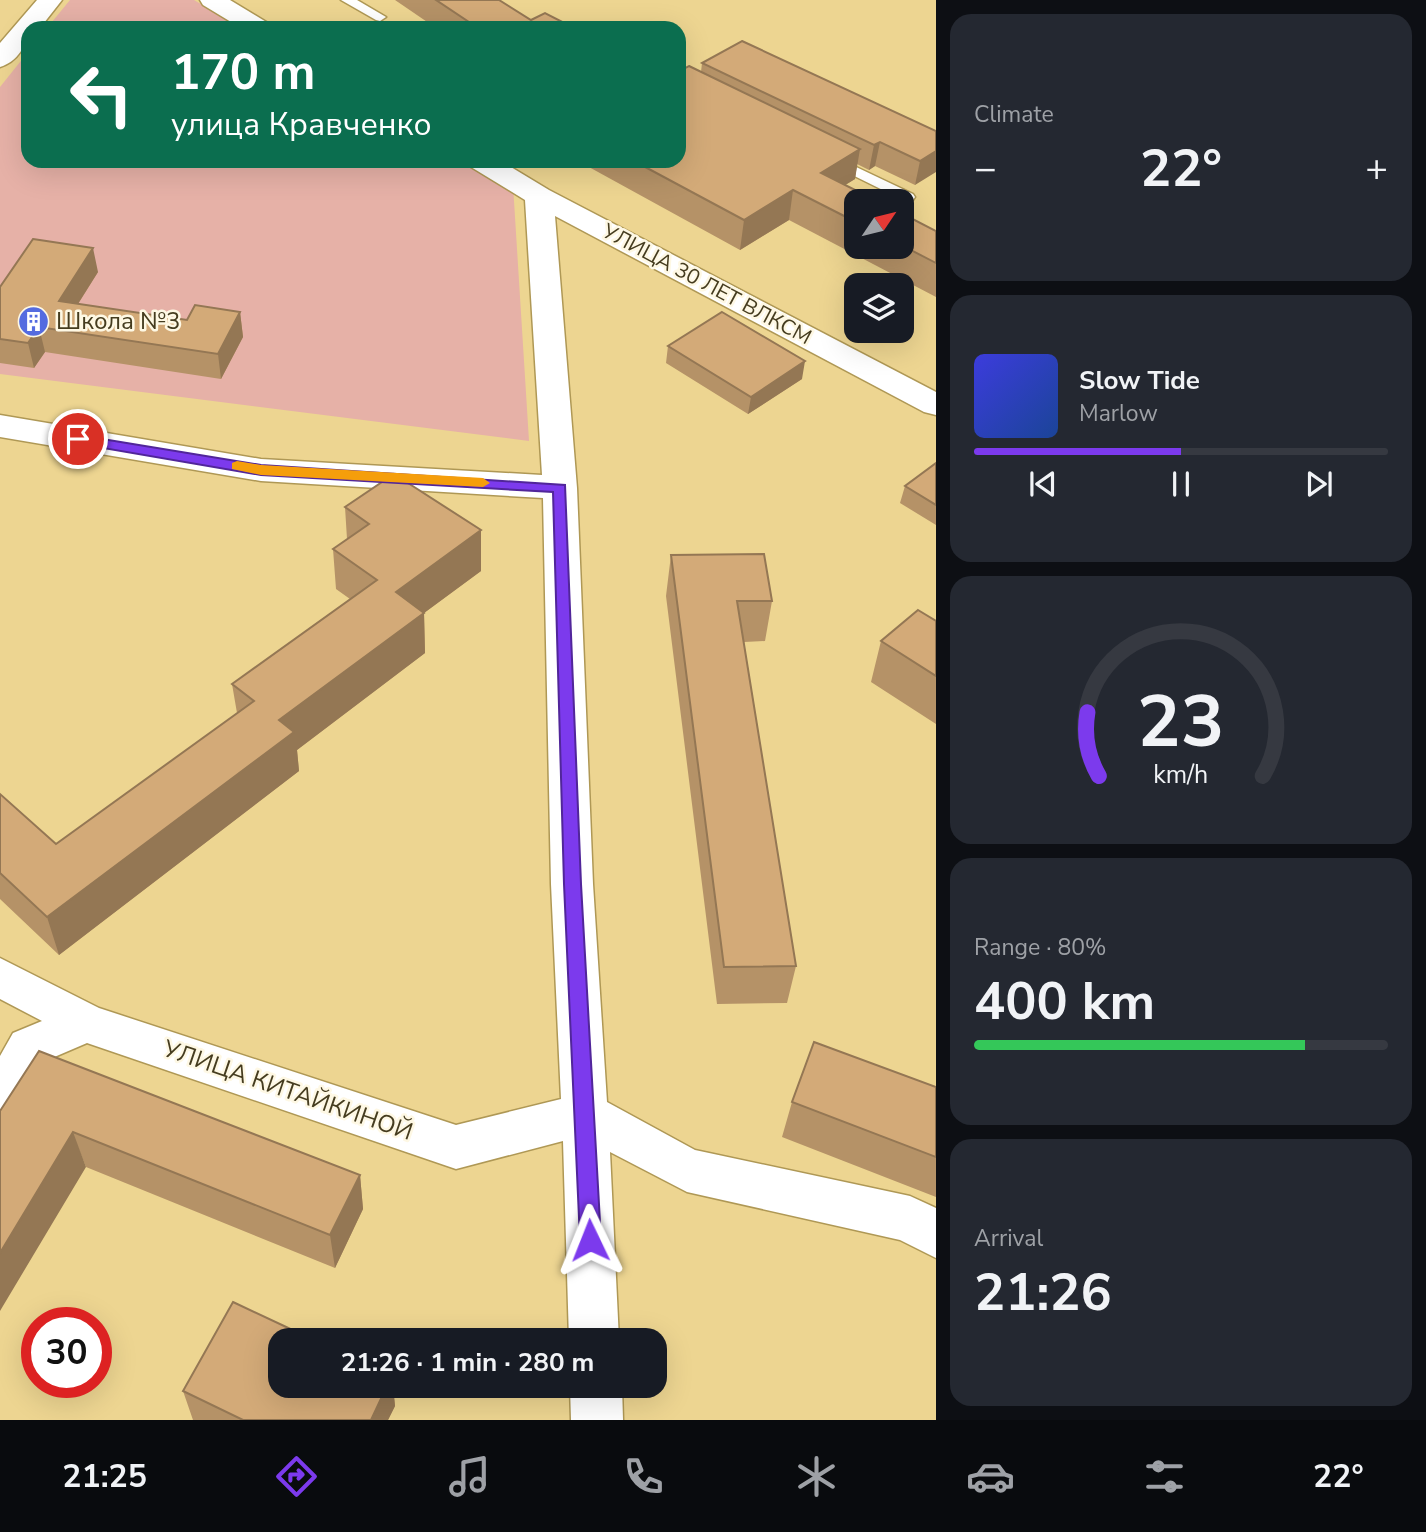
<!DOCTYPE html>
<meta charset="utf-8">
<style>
:root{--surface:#171b24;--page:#242831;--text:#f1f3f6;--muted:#9ea1a6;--line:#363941;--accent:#7c3aed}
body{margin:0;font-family:"Nunito Sans",sans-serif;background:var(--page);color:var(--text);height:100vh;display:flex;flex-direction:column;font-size:26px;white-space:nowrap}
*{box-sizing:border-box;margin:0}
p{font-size:23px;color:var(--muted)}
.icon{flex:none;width:38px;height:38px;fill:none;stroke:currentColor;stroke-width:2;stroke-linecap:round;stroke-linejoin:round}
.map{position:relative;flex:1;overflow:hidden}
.panel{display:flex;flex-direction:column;gap:14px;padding:14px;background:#0d0f14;width:490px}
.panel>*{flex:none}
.top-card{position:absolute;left:21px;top:21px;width:665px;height:147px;border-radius:21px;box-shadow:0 7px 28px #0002;background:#0b6e4f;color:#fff;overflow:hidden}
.needle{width:46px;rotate:55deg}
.buttons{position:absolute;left:844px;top:189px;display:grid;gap:14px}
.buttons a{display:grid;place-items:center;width:70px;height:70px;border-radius:14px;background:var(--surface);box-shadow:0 7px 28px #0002;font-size:35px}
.speed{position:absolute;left:21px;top:1307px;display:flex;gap:14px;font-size:35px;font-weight:700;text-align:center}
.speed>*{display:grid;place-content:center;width:91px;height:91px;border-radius:50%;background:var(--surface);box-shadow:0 7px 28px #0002;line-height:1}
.speed .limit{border:10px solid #d22;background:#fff;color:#111}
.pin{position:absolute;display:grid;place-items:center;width:60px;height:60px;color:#fff;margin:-30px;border:4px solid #fff;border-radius:50%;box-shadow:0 2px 7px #0007}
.me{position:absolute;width:77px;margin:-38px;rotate:358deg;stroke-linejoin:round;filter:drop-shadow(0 0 5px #0008)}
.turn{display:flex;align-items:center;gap:24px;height:147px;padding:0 35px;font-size:32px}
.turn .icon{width:91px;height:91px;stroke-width:2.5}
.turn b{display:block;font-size:49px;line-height:60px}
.big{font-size:52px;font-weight:700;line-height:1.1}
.panel .tile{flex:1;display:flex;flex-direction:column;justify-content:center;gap:10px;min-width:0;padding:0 24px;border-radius:21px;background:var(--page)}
.panel .dial{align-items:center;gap:0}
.dial svg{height:182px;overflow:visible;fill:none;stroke:var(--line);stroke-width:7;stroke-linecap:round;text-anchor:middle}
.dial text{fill:var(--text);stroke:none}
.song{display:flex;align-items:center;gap:21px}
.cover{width:84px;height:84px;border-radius:10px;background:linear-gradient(135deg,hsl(240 70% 55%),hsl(220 70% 35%))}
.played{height:7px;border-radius:4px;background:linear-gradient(90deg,var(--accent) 50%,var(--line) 50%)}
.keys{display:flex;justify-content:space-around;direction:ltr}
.heat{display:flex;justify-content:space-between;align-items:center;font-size:38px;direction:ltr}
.charge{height:10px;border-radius:5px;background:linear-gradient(90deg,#34c759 80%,var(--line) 0)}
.trip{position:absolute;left:268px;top:1328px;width:399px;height:70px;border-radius:21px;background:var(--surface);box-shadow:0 7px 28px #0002;font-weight:700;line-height:70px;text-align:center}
.dock{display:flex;height:112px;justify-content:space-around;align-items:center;background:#090b0e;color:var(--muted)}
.dock .icon{width:49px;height:49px}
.dock .current{color:var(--accent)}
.dock b{font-size:32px;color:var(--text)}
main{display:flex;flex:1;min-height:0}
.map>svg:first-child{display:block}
.green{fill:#e6b1a7}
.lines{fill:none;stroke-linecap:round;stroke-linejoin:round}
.service-casing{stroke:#af9855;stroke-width:3}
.minor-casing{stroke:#af9855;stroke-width:3}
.service{fill:#fff;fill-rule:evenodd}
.minor{fill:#fff;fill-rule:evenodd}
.wall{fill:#b59267}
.shaded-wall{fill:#947754}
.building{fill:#d3aa78;stroke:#947754;stroke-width:2}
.route{fill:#7c3aed;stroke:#51269a;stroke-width:2}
.slow{fill:#f59e0b}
.labels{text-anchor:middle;stroke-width:5;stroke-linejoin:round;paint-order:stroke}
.far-street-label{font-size:21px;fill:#453c1f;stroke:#fef8e4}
.poi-label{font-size:24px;fill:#453c1f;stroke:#fef8e4;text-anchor:start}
.street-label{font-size:24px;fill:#453c1f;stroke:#fef8e4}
</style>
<main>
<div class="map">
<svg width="936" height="1420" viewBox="0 0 936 1420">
<rect width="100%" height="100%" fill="#edd591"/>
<path class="green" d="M70,0H194L242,28H47Z
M28,52V161H471L513,185L529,441L0,374V87Z"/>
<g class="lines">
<defs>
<path id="service" d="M341,0H357L386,17L380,21L376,20Z
M833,156L913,194L915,197L913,200H903L828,163V157Z"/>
<path id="minor" d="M37,0H62L40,28H28C28,45 17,62 0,67V43Z
M200,0H230L268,23L272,28H241L203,5Z
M467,161H501L549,190L936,392V415L924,412L555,216L577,488L593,884L607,1102L695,1150L910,1196L936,1208V1258L900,1240L687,1192L610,1152L619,1340H569L563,1141L456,1169L87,1043L45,1061L16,1114L0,1120V1056L13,1033L42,1021L0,999V958L99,1008L456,1125L561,1099L551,884L543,498L261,481L0,437V415L261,459L542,475L525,200L471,167Z
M570,1386H622L623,1420H571Z"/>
</defs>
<use href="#service" class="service-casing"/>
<use href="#minor" class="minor-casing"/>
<use href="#service" class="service"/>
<use href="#minor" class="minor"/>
</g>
<path class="wall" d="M395,0H499L531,20L574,28H436Z
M702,63L936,131L915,185L875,166L869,170L857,164L855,179L845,185L856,201V247H901V213L936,231V297L789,220L740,250L578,161H679L701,72Z
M98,272L78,304L187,320L240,312L243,337L221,379L45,352L34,368L0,363V287Z
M668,346L802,379L748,414L666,363Z
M936,463V525L900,503L905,486Z
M345,507L481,530V571L424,613L425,653L297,750L299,771L59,955L0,899V794L56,844L237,713L232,684L350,599L336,589L333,549L347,539Z
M671,555L772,601L765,641L744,642L796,966L787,1003L717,1004L666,596Z
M936,621V724L871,682L881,641Z
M39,1051L360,1175L363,1209L335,1268L86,1167Z
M936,1087V1197L782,1137L792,1102Z
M280,1386H393L395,1406L388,1420H193L183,1391Z"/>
<path class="shaded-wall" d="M880,142L875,166L869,170L874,145Z
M860,149L855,179L816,203L821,173Z
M936,151V172L915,185L920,161Z
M793,190L789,220L740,250L744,220Z
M93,248L98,272L64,326L59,301Z
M240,312L243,337L221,379L218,354Z
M39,327L45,352L34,368L28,343Z
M805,361L802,379L748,414L751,397Z
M481,530V571L424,613L425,653L297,750L299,771L59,955L47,917L279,720L396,592Z
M73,1132L86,1167L0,1311V1253Z
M360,1175L363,1209L335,1268L330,1235Z
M387,1386H393L395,1406L388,1420H371Z"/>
<path class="building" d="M436,0H499L531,20L545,13L574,28H478Z
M742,41L936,131V151L920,161L880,142L874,145L702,63Z
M689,66L860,149L821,173L877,201H856V222L793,190L744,220L634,161H679V71Z
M901,213L936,231V263L901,245Z
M33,239L93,248L59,301L187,320L195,305L240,312L218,354L39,327L28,343L0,339V287Z
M722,312L805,361L751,397L668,346Z
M936,463V505L905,486Z
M394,474L481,530L396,592L424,613L279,720L294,732L47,917L0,873V794L56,844L254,701L232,684L377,580L333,549L369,524L345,507Z
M764,554L772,601H737L796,966L724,967L671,555Z
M918,610L936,621V676L881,641Z
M814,1042L936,1087V1157L792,1102Z
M39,1051L360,1175L330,1235L73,1132L0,1253V1111Z
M233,1302L314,1340H280V1386H387L371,1420H243L183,1391Z"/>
<path class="route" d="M78,435L261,465L565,485L581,884L601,1240L598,1247L590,1249L583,1247L580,1240L564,884L553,492L261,475L74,443V436Z"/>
<path class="slow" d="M237,461L261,465L483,478L490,483L483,487L261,475L232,469V463Z"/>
<defs>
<symbol id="building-disc" viewBox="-11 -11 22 22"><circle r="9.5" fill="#546be0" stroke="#fef8e4"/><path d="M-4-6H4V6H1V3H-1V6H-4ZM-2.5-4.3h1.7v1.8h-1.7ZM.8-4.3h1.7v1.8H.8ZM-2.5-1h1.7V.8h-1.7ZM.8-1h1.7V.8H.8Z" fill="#fff"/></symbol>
</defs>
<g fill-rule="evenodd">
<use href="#building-disc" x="16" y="304" width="35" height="35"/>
</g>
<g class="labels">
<g class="far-street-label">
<text transform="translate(707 284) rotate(28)" y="7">УЛИЦА 30 ЛЕТ ВЛКСМ</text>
</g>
<g class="poi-label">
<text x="56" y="329">Школа №3</text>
</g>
<g class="street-label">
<text transform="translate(288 1090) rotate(19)" y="8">УЛИЦА КИТАЙКИНОЙ</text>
</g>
</g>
</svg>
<div class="buttons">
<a><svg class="needle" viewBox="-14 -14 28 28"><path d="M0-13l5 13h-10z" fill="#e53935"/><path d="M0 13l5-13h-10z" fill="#9ea1a6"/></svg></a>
<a><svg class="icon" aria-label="layers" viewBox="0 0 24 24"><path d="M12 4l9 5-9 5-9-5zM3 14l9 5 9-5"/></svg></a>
</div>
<div class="speed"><div class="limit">30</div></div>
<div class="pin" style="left:78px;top:439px;background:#d93025"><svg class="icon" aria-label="arrive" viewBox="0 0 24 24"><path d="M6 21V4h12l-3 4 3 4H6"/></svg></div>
<svg class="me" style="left:590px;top:1240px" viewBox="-20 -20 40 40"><path d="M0-17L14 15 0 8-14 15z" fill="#7c3aed" stroke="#fff" stroke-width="4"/></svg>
<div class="trip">21:26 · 1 min · 280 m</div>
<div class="top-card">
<div class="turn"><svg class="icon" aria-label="left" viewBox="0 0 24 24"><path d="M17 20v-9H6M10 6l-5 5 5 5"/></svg><div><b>170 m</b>улица Кравченко</div></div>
</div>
</div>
<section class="panel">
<div class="tile"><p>Climate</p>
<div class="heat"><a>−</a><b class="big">22°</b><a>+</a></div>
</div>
<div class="tile">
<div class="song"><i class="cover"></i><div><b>Slow Tide</b><p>Marlow</p></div></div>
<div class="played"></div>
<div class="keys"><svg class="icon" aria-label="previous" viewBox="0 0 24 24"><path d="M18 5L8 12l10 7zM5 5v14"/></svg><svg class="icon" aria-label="pause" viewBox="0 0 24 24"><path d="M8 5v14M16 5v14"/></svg><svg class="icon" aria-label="next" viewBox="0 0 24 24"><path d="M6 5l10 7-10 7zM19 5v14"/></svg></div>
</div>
<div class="tile dial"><svg viewBox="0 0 100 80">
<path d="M14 69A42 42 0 1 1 86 69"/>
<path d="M14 69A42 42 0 0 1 9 41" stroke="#7c3aed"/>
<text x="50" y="56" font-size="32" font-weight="700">23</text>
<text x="50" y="72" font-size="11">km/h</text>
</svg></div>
<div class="tile"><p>Range · 80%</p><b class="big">400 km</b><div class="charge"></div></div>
<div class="tile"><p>Arrival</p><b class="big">21:26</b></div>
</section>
</main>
<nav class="dock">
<b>21:25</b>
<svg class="icon current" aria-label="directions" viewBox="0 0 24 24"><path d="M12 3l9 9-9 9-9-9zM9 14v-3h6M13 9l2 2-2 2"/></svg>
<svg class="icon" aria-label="music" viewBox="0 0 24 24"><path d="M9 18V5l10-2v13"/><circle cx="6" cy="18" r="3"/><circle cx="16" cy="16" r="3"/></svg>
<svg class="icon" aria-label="phone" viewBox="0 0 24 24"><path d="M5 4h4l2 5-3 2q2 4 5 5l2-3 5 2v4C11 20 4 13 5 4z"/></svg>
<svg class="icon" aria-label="climate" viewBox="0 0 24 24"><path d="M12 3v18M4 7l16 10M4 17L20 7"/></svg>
<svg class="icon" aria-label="car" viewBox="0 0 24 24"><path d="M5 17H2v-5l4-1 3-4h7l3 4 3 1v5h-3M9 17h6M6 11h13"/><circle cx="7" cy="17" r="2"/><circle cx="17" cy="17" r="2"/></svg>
<svg class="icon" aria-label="filters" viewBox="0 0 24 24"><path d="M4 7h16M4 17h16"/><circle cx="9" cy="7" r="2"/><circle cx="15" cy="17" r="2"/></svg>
<b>22°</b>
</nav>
